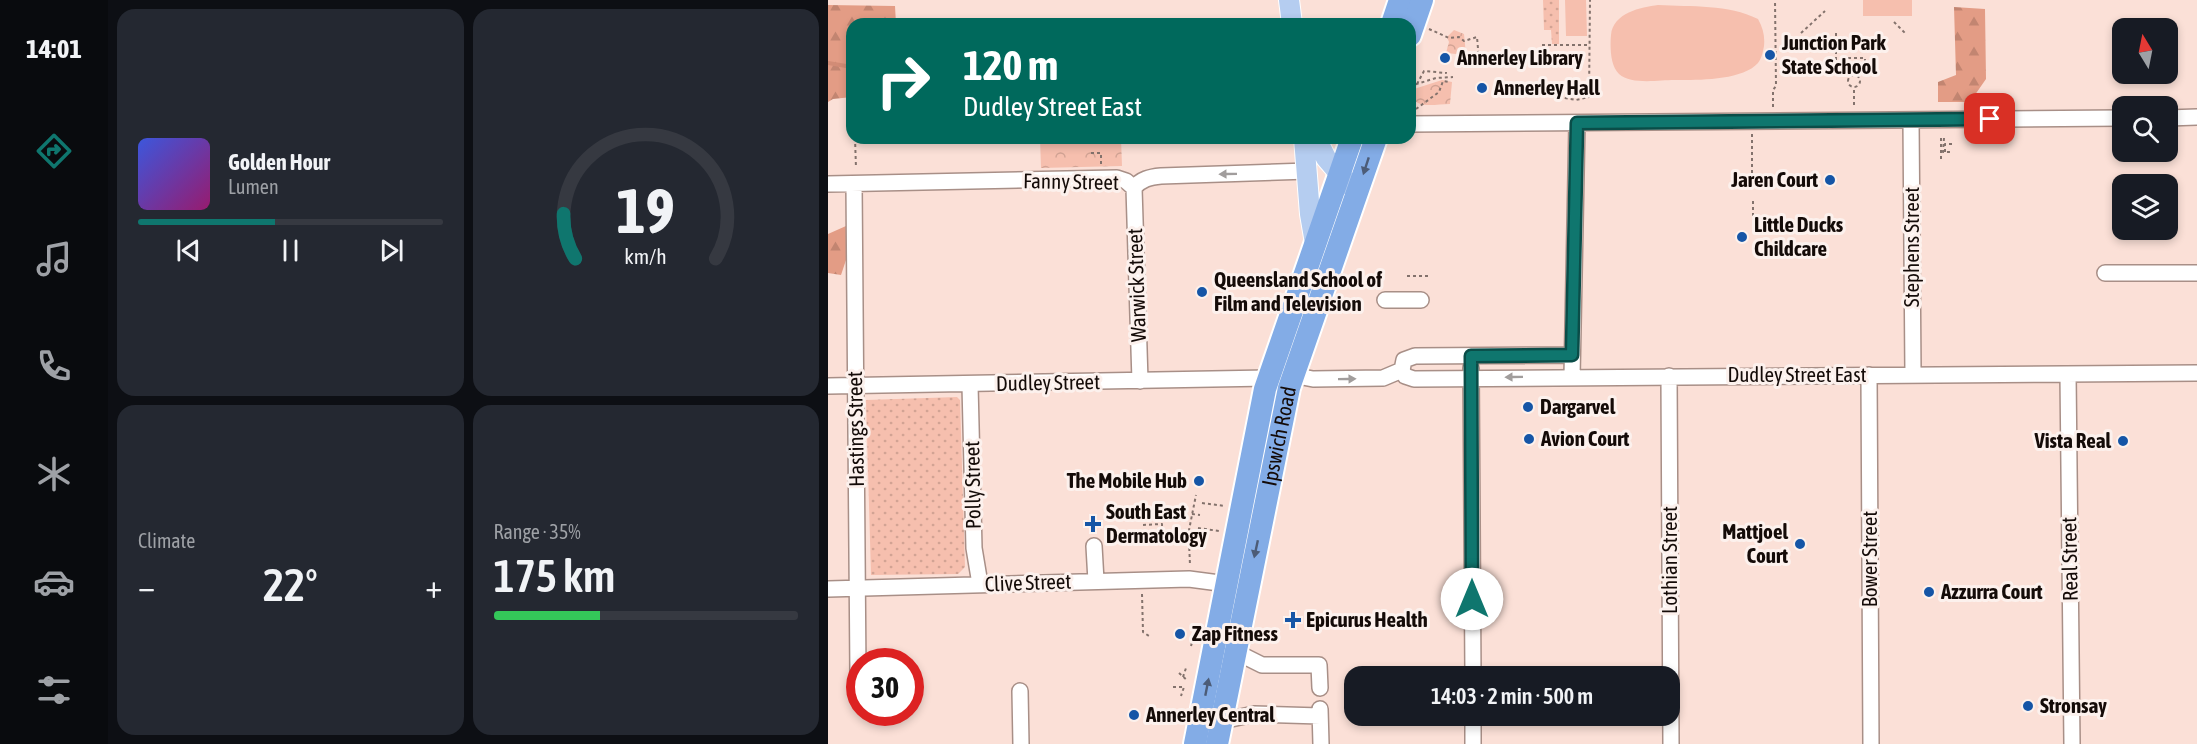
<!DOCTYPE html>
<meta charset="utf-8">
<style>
:root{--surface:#171b24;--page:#242831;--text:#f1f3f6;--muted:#9ea1a6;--line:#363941;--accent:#0f766e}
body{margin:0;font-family:"Asap Condensed",sans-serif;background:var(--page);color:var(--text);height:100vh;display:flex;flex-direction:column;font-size:22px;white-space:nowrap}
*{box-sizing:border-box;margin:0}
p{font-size:20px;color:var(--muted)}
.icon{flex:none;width:33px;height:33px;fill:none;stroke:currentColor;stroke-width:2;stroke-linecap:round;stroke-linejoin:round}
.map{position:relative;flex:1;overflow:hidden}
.details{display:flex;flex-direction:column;gap:9px;padding:9px;background:#0d0f14;width:720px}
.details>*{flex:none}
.banner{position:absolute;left:18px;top:18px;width:570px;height:126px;border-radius:18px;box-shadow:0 3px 9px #0003;background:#00695c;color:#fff;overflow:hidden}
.needle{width:39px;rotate:350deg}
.controls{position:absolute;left:1284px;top:18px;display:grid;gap:12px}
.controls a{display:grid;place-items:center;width:66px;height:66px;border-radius:12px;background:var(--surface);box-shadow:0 3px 9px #0003;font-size:30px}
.speed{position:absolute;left:18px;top:648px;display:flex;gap:12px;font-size:30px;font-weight:700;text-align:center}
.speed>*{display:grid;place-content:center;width:78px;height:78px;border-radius:50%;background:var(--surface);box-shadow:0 3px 9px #0003;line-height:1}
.speed .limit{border:9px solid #d22;background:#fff;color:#111}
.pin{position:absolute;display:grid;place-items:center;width:51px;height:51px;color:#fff;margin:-26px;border-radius:12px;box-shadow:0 3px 9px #0006}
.me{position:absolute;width:66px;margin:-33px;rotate:0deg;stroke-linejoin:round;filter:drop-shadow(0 0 4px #0008)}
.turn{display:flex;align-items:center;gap:21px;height:126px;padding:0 18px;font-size:27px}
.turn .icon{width:78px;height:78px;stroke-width:2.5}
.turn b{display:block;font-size:42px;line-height:51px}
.big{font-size:45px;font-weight:600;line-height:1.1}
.details .card{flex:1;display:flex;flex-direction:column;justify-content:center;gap:9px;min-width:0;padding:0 21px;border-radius:18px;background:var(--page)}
.details .dial{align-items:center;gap:0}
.dial svg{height:156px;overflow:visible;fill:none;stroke:var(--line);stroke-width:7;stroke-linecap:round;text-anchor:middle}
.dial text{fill:var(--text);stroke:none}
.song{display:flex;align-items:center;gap:18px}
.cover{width:72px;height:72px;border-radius:9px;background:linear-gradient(135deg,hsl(230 70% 55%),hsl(320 70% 35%))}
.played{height:6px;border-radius:3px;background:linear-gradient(90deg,var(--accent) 45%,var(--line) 45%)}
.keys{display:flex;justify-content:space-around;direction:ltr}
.heat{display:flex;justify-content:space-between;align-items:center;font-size:33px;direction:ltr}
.charge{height:9px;border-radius:4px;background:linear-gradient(90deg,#34c759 35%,var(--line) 0)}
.details .tiles{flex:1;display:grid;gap:9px;grid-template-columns:repeat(2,1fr)}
.trip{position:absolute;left:516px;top:666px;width:336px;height:60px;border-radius:18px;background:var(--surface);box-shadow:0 3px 9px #0003;font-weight:600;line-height:60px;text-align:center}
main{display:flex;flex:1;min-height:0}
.tab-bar{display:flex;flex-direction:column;width:108px;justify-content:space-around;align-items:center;background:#090b0e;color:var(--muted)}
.tab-bar .icon{width:42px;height:42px}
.tab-bar .selected{color:var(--accent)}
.tab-bar b{font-size:27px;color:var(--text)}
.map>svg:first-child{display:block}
.grass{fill:url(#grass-dots)}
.forest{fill:url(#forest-firs)}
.park{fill:url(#park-crowns)}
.pitch{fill:#f6bfae}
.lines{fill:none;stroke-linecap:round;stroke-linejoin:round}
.stream{stroke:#d28c76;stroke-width:4}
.minor-casing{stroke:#a88f87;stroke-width:18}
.major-casing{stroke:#fff;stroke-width:22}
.highway-casing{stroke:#fff;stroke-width:26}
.path{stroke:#83726c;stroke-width:2;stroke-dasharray:3 3;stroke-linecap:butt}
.minor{stroke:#fff;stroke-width:15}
.major{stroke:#b5cdf0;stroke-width:20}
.highway{stroke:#83ace6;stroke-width:22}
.oneway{fill:#4c5c77}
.oneway2{fill:#a19d9c}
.route-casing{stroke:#0a4d48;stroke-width:15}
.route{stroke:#0f766e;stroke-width:10}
.poi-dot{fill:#1555a6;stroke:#fcf1ed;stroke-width:2}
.labels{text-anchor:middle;stroke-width:6;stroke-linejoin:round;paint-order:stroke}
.poi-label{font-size:21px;font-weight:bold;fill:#140b08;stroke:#fcf1ed;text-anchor:start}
.street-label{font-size:21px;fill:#140b08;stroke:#fcf1ed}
</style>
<main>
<nav class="tab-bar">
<b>14:01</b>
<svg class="icon selected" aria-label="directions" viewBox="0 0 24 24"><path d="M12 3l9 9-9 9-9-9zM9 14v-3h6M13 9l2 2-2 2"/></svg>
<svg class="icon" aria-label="music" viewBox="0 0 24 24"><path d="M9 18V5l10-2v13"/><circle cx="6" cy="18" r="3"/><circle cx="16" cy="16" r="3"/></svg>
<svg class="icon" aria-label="phone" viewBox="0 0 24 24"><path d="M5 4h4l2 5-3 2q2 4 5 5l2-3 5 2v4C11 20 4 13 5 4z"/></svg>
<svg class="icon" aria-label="climate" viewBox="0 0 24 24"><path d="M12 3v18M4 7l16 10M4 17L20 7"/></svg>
<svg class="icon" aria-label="car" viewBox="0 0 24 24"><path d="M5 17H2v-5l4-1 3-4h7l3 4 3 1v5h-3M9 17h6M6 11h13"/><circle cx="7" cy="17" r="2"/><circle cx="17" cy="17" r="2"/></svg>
<svg class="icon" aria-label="filters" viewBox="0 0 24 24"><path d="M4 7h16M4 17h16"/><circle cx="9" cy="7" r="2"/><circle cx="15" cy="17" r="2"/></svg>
</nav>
<section class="details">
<div class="tiles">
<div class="card">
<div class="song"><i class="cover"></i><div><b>Golden Hour</b><p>Lumen</p></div></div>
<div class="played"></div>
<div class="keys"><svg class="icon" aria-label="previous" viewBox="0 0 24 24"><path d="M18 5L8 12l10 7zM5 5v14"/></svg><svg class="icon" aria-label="pause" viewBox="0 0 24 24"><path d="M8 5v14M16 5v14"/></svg><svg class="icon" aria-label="next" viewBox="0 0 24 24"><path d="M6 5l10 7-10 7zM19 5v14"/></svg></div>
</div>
<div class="card dial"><svg viewBox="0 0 100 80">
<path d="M14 69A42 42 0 1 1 86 69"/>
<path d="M14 69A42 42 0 0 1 8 46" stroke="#0f766e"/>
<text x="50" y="56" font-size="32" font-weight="700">19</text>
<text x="50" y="72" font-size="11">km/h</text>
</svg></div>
<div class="card"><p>Climate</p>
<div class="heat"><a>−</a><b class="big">22°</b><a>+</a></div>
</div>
<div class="card"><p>Range · 35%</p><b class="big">175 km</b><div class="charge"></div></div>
</div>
</section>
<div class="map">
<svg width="1369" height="744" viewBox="0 0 1369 744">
<defs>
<pattern id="grass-dots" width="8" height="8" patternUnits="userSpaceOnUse" patternTransform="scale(1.5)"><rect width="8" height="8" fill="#f6bfae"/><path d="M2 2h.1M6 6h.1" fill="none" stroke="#d2a394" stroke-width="1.8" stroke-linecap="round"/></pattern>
<pattern id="forest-firs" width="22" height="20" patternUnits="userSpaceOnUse" patternTransform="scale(1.5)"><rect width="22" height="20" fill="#e39c85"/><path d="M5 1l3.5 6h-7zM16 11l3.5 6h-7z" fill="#c28571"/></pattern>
<pattern id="park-crowns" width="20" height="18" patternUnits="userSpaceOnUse" patternTransform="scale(1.5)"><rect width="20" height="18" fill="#f6bfae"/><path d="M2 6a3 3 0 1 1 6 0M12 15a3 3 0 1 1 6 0" fill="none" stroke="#d2a394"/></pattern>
</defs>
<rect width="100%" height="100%" fill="#fbe0d7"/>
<path class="grass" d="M715,0H731V44H724L723,30H716Z
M129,397L132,400L137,567L130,574L43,575L38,400Z"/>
<path class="forest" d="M0,5L67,6L68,24H24V97L5,99L0,102Z
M1126,7L1157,9L1158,79L1142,102H1110V82L1128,75Z
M18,226L19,257L13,275L0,273V234Z"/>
<path class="park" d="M626,30L636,34L638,55L618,53L621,42L619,37Z
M614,80L624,82L622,104C606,104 581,111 586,89Z
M212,138H293L294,166L213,168Z"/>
<path class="pitch" d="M737,0H758L759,36H738Z
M1035,0H1084V16H1035Z
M830,5C864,7 900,4 930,19C935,28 937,36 936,46C935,51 934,58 930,63C914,81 868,80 846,80C831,80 803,85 791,74C782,66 782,46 783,35C785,13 813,7 830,5Z"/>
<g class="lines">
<path class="stream" d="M0,63L24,67"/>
<defs>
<path id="minor" d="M1340,118L1369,117
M1083,120L1085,374
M582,124L1294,118
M0,184L289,178L298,181L306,188
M26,184L30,674
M306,188L312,381
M306,188C313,179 322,177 333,176L480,171
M1277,273H1369
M557,300H593
M744,355L587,356L576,360L574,370L577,376L586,379L1369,373
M643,368L645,676
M1240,374L1244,744
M464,375L485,379L555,378L574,370
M1041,375L1043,744
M841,376L843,744
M744,377L749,123
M142,385L146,548L152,584
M0,386L440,378
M266,546L268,581
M0,589L361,579L399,584
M406,651L434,665H491L492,688
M192,691L193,744
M492,709L493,744
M645,716V744
M394,721L426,714L492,716"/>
<path id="major" d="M461,0L464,24
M476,138L482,214L487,243
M488,138L498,158L521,185"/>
<g id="highway">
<path d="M564,24L572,0"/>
<path d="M582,35L594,0"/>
<path d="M367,744L437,389L524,138"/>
<path id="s1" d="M389,744L461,388L548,138"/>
</g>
</defs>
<use href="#minor" class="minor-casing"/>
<use href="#major" class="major-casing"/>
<use href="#highway" class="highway-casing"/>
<path class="path" d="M1066,22L1077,33
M601,29L621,38L631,37L636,41L649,37L651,60
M973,33L997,11
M1008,33V65L1045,66V56
M714,45H761
M651,55H681
M1016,66V58H1037V66
M1020 81a6 6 0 1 1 12 0a6 6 0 1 1-12 0Z
M1026,75V61
M589,84L596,71L618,73V72
M582,86L608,78L625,77
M719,95L748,100L761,97L762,0
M1026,105V87
M945,107V90L948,86L947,0
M588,109L611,92L615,81L621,82
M924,134V177
M27,138L28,168
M1113,138V162
M1116,138L1115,152H1122
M1117,152V144H1124
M263,153H273V165
M925,201V220
M579,276H601
M374,503L397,506
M364,514L372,515
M315,525L334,524V535H360L368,495
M370,528L391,531
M300,538V545
M361,542L362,565
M314,594L315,632L321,636
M363,646L365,639
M351,673L360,681
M355,677L358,668
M345,687H356L353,696"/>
<use href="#minor" class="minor"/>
<use href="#major" class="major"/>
<use href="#highway" class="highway"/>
</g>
<defs><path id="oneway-solid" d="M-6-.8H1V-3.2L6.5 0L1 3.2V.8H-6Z" transform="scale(1.5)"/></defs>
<g class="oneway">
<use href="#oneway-solid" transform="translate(538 166) rotate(108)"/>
<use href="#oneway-solid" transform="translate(428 549) rotate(102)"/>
<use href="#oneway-solid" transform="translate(379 687) rotate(-79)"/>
</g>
<g class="oneway2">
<use href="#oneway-solid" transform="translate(400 174) rotate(179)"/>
<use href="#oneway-solid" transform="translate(686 377) rotate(179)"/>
<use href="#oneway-solid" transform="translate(519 379) rotate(-1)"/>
</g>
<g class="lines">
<defs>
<path id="route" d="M644,599L643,356L744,355L749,123L1162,119"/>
</defs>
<use href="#route" class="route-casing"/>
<use href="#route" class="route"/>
</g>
<g class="poi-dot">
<circle cx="942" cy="55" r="6"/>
<circle cx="617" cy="58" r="6"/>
<circle cx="654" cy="88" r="6"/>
<circle cx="1002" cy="180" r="6"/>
<circle cx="914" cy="237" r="6"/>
<circle cx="374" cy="292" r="6"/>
<circle cx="700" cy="407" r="6"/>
<circle cx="701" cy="439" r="6"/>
<circle cx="1295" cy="441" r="6"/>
<circle cx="371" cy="481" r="6"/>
<path d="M262 515h6v6h6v6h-6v6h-6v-6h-6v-6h6z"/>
<circle cx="972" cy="544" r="6"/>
<circle cx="1101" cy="592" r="6"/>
<path d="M462 611h6v6h6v6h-6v6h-6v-6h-6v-6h6z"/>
<circle cx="352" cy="634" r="6"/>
<circle cx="1200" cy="706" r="6"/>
<circle cx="306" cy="715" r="6"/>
</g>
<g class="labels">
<g class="poi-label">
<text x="954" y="50">Junction Park<tspan x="954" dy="24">State School</tspan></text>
<text x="629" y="65">Annerley Library</text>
<text x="666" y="95">Annerley Hall</text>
<text x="990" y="187" text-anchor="end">Jaren Court</text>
<text x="926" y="232">Little Ducks<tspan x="926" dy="24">Childcare</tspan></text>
<text x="386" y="287">Queensland School of<tspan x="386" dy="24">Film and Television</tspan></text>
<text x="712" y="414">Dargarvel</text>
<text x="713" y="446">Avion Court</text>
<text x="1283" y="448" text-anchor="end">Vista Real</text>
<text x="359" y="488" text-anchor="end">The Mobile Hub</text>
<text x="278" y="519">South East<tspan x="278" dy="24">Dermatology</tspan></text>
<text x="960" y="539" text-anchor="end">Mattjoel<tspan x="960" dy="24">Court</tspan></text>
<text x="1113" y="599">Azzurra Court</text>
<text x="478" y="627">Epicurus Health</text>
<text x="364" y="641">Zap Fitness</text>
<text x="1212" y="713">Stronsay</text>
<text x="318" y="722">Annerley Central</text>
</g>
<g class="street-label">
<text transform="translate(243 182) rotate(1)" y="7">Fanny Street</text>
<text transform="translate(1084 247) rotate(-90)" y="7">Stephens Street</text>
<text transform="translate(309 285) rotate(-92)" y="7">Warwick Street</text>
<text x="969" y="382">Dudley Street East</text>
<text transform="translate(220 383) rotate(-1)" y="7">Dudley Street</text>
<text transform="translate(28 429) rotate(-91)" y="7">Hastings Street</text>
<text dy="7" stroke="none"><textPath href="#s1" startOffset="314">Ipswich Road</textPath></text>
<text transform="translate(145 485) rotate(-91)" y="7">Polly Street</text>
<text transform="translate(1042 559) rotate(-90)" y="7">Bower Street</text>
<text transform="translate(1242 559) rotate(-91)" y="7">Real Street</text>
<text transform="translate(842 560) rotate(-90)" y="7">Lothian Street</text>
<text transform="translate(200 583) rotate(-2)" y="7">Clive Street</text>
</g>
</g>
</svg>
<div class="controls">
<a><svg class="needle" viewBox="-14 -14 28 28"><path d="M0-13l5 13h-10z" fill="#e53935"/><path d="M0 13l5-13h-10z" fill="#9ea1a6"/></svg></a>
<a><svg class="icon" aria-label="search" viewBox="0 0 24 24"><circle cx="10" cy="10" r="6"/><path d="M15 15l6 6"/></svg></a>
<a><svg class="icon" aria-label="layers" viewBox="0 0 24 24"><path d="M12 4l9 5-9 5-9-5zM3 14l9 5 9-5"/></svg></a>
</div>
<div class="speed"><div class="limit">30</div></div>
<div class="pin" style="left:1162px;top:119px;background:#d93025"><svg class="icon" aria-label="arrive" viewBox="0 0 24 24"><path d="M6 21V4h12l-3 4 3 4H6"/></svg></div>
<svg class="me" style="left:644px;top:599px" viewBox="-20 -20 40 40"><circle r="19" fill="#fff"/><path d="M0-13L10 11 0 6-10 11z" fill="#0f766e"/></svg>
<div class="trip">14:03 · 2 min · 500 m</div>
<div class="banner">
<div class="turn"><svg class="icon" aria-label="right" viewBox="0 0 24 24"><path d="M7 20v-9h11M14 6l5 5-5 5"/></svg><div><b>120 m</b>Dudley Street East</div></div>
</div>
</div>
</main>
